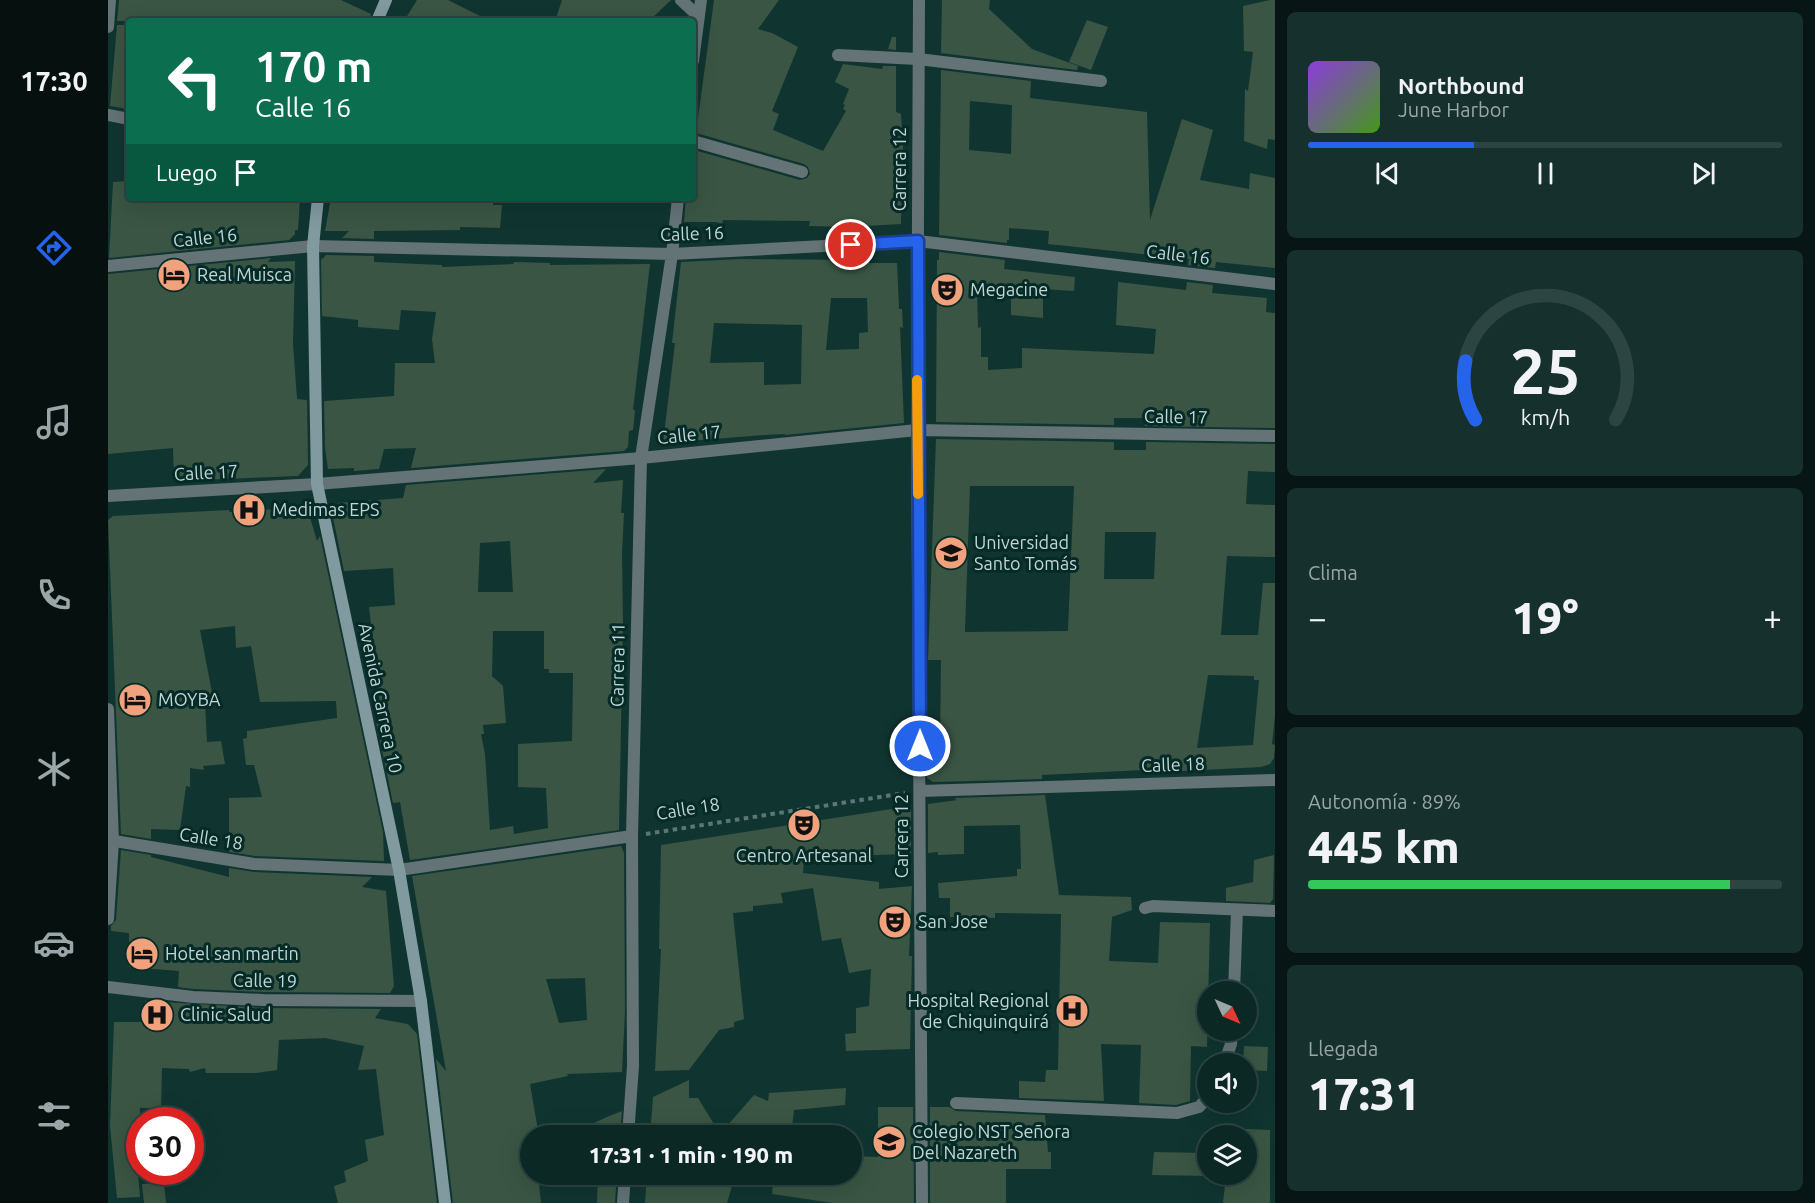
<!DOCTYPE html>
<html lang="es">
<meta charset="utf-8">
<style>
:root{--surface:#0c2825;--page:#15302d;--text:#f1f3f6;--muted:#9aa6a7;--line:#2c4442;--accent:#2563eb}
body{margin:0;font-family:Ubuntu,sans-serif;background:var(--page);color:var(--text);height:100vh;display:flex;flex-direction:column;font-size:22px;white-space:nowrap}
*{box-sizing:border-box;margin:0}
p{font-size:20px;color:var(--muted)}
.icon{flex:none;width:33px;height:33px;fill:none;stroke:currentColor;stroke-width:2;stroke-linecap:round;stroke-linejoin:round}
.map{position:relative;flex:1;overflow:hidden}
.details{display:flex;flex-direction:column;gap:12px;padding:12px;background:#071614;width:540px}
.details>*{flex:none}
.guide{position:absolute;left:18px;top:18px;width:570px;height:183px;border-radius:6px;box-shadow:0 6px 24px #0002,0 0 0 2px var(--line);background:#0b6e4f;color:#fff;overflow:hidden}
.needle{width:39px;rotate:134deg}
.buttons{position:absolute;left:1089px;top:981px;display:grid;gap:12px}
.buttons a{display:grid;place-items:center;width:60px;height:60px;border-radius:50%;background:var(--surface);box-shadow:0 6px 24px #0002,0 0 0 2px var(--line);font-size:30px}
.speed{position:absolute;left:18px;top:1107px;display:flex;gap:12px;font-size:30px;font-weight:700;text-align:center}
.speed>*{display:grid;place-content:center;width:78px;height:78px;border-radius:50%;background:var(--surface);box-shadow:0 6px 24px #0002,0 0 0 2px var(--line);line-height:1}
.speed .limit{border:9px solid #d22;background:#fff;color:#111}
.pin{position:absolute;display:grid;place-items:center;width:51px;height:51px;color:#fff;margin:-26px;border:3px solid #fff;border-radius:50%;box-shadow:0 2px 6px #0007}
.me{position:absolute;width:66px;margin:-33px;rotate:0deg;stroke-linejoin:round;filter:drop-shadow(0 0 4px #0008)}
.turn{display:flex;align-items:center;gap:21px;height:126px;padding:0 30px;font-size:27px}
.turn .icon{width:78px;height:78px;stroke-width:2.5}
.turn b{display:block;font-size:42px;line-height:51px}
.then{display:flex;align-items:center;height:57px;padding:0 30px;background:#0003;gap:12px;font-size:22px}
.big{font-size:45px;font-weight:800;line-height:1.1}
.details .card{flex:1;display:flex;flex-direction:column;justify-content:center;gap:9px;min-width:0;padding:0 21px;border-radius:9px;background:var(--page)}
.details .dial{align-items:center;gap:0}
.dial svg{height:156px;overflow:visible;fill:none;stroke:var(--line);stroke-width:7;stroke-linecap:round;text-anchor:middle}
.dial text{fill:var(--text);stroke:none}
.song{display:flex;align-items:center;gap:18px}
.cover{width:72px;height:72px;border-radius:9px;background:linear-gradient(135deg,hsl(270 70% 55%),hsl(100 70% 35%))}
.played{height:6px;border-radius:3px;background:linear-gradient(90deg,var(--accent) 35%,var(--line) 35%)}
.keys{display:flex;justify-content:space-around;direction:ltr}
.heat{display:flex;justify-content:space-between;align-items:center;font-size:33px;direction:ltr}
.charge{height:9px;border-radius:4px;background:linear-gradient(90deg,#34c759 89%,var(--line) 0)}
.trip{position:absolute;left:412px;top:1125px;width:342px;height:60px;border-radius:30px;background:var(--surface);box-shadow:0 6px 24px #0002,0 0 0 2px var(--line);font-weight:800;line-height:60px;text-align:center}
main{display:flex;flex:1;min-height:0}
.tabs{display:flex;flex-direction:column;width:108px;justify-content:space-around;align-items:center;background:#05100f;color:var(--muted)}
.tabs .icon{width:42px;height:42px}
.tabs .current{color:var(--accent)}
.tabs b{font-size:27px;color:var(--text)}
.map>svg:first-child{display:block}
.building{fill:#3a5543;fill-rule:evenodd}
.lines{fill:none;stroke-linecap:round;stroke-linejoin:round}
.path{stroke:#5a7774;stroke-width:4;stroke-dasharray:4.5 4.5;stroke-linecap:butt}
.service{stroke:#637376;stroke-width:12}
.pedestrian{stroke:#637376;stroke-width:12}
.minor{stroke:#637376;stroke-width:12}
.tertiary{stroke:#637376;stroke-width:12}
.secondary{stroke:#809a9f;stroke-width:12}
.route-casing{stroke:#184099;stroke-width:15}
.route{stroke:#2563eb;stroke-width:10}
.slow{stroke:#f59e0b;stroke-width:10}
.labels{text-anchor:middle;stroke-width:6;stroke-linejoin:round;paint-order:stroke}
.street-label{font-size:18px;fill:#c3d6d3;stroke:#042b27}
.poi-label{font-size:18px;fill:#c3d6d3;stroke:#042b27;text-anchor:start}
</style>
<main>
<nav class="tabs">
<b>17:30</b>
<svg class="icon current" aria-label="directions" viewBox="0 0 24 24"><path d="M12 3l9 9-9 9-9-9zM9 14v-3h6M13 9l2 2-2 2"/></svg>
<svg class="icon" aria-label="music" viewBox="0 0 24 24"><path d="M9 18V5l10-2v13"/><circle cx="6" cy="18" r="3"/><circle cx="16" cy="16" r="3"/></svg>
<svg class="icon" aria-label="phone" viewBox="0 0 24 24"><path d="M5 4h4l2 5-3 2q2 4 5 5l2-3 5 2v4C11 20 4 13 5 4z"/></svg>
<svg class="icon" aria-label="climate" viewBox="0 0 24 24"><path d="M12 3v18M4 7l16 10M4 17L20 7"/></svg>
<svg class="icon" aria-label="car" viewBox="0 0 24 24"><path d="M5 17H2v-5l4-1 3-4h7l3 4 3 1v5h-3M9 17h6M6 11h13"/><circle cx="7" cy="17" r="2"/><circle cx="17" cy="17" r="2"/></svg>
<svg class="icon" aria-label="filters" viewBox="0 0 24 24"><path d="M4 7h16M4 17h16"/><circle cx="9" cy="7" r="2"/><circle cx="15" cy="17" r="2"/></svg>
</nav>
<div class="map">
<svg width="1167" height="1203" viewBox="0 0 1167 1203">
<rect width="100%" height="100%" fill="#103531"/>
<path class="building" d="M11,0H233L263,14L261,21H9Z
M309,0H340L382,21H296Z
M454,0H563L541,21H447Z
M606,0H671L650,29L664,33L690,47L664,111L671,114L665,130L715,151L738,111L735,109L737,105L735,104L741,89L727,82L735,64L774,69L775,66H788V112L793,114L795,146L793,224L740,227L701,226L702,221L615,220L614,224L608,222H576L578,198H585L586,150L692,180L699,178L702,174L700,167L696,164L588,133Z
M834,0H882L881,9L924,49L970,66L969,70L833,53Z
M1162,0H1167V140L1160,139L1159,149L1136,141L1137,89L1140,91L1145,52L1136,51L1135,6Z
M979,20L1000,27L983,70L961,62Z
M9,25H21V109L2,106Z
M784,37H788V50L780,49Z
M833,70L923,81L922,98L1039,112L1042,220L1074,119L1105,130L1092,180L1141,189L1142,173L1167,178V268L1108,262L1107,268L1080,265L1081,259L940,244L941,231L901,228V240H899V243L831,235ZM862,101L904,105L903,154L861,150Z
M21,181V198H192L190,230H187V234L181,240L1,258L5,182Z
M223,198H385V205H394L392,228L352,227V230L266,231V239L234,238L241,231H217Z
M831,252L897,260L896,269L967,277L966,291L935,289V318L903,315V295L869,290L870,328L873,327V357H880V370L914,368V348L1046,354L1048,329L1008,325L1010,282L1078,290L1079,282L1105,285L1104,293L1159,298L1158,312L1167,313V428L1037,426V418H1006V425L828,422L829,260H831Z
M218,255L266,256V262L334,265V267L405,264L406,262L442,263V265L542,264L525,410H527L526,422L525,430L521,431L520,447L516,451L303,468L308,448L276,449L271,469L246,471V468L220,469L217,448L216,401L286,396L287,363H327L324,339L328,312L293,310L291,330L250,327V320L214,316L213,260Z
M163,258L160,262L187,261L185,344L189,399L199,400L200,465L190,476L66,481L65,448L0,454V274Z
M633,259L757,260V263H789L791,309H794L795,328L792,327L796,423L677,435V434L656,435L555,443L567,343H564L573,262ZM723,298H759L760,332L751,333V349L718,350ZM606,323L694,325L693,384L656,385V362L602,363Z
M828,439L1006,442V450H1038V442L1167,444V472L1140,471L1138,504L1167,505V557L1119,556L1113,635H1150L1155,583H1167V716L1164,744L1167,745L1166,758L1162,764L1153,767L1056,772V769L934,775V779L825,782L819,778V740H832L833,660H820ZM862,486H966L960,631L857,632ZM997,532H1048L1046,579H996ZM1100,675L1146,676V680H1151L1145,745L1089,748Z
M498,469L485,483L515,480L513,513H516L514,553L515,622L511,830L302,860L292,802L285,803L268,721L274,720L261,607L287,605L285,568L236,571L224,513L230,503L295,498L298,485ZM402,541L405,592H370L372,543ZM385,631H436V669H441V673H465L464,741L410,744V787L438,788L440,828L406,834L405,826L382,830L377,754L373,734H376L375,725L398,723L395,686L384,676Z
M199,507L209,541L212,536L275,832L276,861L147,856L121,852V798L154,797L146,765H138L135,739L139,738V731L229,718L228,701L152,702L143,646L128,648L127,626L92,630L106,703H97L99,742L113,741L117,764L95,766L96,770L82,768V787L78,786L72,830L43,829V839L13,834L0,520L5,516L121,510V512Z
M937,795L951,895L1023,897L1024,910L1004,917L1001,961L1050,963L1052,922L1102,923L1099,1047L1083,1046L1082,1101L1068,1105L1031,1103L1033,1045L993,1044L996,1101L911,1098V1081L937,1082L938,1070H950L953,914L887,913V918L842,917V898H831L830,883L909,876V869H913L912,825L856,826V854L830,855V852L820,853V804L849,800L846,798Z
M803,806V854L696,857L695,873L771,882V889L804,886L801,956H804L802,1049L738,1051L737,1034L748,1033V1008L761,1006L763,969L741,973L733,938L714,941L705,888L673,893L675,903L645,906V911L625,913L636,1019L626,1022V1027L611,1030L581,1070L547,1071L553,949H551L553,845Z
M513,846L516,853L517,1012L514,1072L459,1074L460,1076L422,1084L431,1136H423V1174H430L433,1203H345L328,1059L338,1071L304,876ZM477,978L479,1020L451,1023L438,979Z
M13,850L43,855V857L121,877V868L146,872L264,877L254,887L278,891L286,986L282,993L155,992L86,989L70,987L71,971L21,967V933L3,931V926L8,920Z
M1166,855L1165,899L1162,903L1118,901V888L1145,882L1146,860Z
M37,1001L155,1008L273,1009L267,1018L300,1024L309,1034L329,1203H230L226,1186L238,1182L236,1171L260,1161L257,1140L276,1135L268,1069L250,1070L256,1046L217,1038L171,1040L169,1070L148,1073H98L97,1068L82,1072L81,1069L54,1068L53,1108H32V1139H27L32,1197L9,1198L2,1126L6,1022H36Z
M1136,1046L1160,1047L1159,1071L1138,1070V1064H1135Z
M581,1080V1098H590L612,1134L646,1095L660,1101L661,1093L738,1088L737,1105L686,1110L683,1136H542L545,1097Z
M770,1107H805L806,1203H725L664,1194L666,1174H744V1156L770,1157Z
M822,1107H841L848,1111L937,1115L940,1152H943V1169H898V1203H822Z
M514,1111L512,1136H458L501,1116Z
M1138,1129L1162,1130V1203H1115L1118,1177L1138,1176Z
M1046,1152L1100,1153V1176L1044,1175Z
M490,1174H509L507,1203H489Z
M539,1174H594L593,1176L626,1179L619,1203H537Z
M56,1183L58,1203H36L34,1184Z"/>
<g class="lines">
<path class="path" d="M538,834L797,793"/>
<path class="service" d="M810,59L993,81
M1126,992L1129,910
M1116,1064L1123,1044L1124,1030
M848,1103L1069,1113L1091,1107L1100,1097"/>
<path class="pedestrian" d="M0,496L209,484L533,458L809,430L1167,436
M0,840L146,864L291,870L524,836"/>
<path class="minor" d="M573,0L590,16
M811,0L809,430L814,1203
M730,55L810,59
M585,61L593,0
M0,115L21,119
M585,141L694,172
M0,266L205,246L564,254L810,241L1167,284
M812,791L1167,780
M1037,908L1045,906L1167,911
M0,987L85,997L155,1000L313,1001
M520,1136L525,1066L524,836L533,458L564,254L570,198
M515,1203L517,1174"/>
<path class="tertiary" d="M0,27L2,0
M0,709L5,841L0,919"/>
<path class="secondary" d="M269,21L278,0
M210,198L205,246L209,484L291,870L313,1001L337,1203"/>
</g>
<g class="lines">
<defs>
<path id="route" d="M743,245L810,241L812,746"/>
</defs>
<use href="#route" class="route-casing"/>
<use href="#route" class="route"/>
<path class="slow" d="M809,380L810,494"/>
</g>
<defs>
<symbol id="hotel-disc" viewBox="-11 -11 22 22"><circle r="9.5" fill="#f1a17c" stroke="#042b27"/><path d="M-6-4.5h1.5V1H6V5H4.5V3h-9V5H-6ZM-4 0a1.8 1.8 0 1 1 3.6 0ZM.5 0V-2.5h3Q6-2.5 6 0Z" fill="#111"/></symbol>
<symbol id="theatre-disc" viewBox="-11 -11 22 22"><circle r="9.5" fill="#f1a17c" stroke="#042b27"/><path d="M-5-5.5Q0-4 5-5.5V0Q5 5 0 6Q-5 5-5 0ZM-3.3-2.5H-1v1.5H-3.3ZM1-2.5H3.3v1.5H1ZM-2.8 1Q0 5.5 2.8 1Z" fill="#111"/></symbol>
<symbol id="hospital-disc" viewBox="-11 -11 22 22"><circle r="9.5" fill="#f1a17c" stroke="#042b27"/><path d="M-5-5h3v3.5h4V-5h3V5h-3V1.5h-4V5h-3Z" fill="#111"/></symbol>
<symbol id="university-disc" viewBox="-11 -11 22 22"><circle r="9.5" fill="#f1a17c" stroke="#042b27"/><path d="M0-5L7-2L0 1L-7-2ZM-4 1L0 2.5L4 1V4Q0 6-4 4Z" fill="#111"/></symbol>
<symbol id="school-disc" viewBox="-11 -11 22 22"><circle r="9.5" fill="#f1a17c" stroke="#042b27"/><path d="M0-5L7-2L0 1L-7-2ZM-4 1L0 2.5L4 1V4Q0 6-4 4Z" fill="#111"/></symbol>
</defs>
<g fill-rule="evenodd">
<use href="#hotel-disc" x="47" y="256" width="38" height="38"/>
<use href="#theatre-disc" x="820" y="271" width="38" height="38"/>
<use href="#hospital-disc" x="122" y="491" width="38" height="38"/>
<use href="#university-disc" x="824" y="534" width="38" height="38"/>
<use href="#hotel-disc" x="8" y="681" width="38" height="38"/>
<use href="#theatre-disc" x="677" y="806" width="38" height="38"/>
<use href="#theatre-disc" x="768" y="903" width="38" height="38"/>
<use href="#hotel-disc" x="15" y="935" width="38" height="38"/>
<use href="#hospital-disc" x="945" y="992" width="38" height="38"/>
<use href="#hospital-disc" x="30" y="996" width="38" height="38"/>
<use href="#school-disc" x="762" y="1123" width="38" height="38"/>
</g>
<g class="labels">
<g class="street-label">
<text transform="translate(792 169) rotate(-90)" y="6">Carrera 12</text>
<text transform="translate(584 234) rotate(-2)" y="6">Calle 16</text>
<text transform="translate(97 238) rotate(-6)" y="6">Calle 16</text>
<text transform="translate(1070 255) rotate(7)" y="6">Calle 16</text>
<text transform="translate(1068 417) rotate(1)" y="6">Calle 17</text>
<text transform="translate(581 435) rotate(-6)" y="6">Calle 17</text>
<text transform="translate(98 473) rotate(-3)" y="6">Calle 17</text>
<text transform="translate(510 665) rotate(-89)" y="6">Carrera 11</text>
<text transform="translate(272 698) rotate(78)" y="6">Avenida Carrera 10</text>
<text transform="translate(1065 765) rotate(-2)" y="6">Calle 18</text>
<text transform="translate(580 809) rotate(-9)" y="6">Calle 18</text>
<text transform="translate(794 836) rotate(-90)" y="6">Carrera 12</text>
<text transform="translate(103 839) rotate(9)" y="6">Calle 18</text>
<text transform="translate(157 981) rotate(1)" y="6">Calle 19</text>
</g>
<g class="poi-label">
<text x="89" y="281">Real Muisca</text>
<text x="862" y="296">Megacine</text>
<text x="164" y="516">Medimas EPS</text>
<text x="866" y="549">Universidad<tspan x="866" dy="21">Santo Tomás</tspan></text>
<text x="50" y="706">MOYBA</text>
<text x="696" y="862" text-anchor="middle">Centro Artesanal</text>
<text x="810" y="928">San Jose</text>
<text x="57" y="960">Hotel san martin</text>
<text x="941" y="1007" text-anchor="end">Hospital Regional<tspan x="941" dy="21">de Chiquinquirá</tspan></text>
<text x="72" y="1021">Clinic Salud</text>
<text x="804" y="1138">Colegio NST Señora<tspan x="804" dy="21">Del Nazareth</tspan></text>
</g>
</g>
</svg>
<div class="buttons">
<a><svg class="needle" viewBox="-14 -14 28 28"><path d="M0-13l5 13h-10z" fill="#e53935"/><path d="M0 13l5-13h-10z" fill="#9aa6a7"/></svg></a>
<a><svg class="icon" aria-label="sound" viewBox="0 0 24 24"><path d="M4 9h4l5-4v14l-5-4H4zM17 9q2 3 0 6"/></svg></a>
<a><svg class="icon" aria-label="layers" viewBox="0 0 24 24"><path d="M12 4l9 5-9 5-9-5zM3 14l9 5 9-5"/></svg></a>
</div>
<div class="speed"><div class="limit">30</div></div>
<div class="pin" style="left:743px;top:245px;background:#d93025"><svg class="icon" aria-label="arrive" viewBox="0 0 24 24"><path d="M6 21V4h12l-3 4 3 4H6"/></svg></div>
<svg class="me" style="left:812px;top:746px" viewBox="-20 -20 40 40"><circle r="17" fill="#2563eb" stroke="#fff" stroke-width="3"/><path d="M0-11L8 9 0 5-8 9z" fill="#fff"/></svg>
<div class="trip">17:31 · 1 min · 190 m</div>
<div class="guide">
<div class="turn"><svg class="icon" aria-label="left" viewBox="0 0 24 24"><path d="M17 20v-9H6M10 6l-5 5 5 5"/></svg><div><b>170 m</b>Calle 16</div></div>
<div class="then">Luego<svg class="icon" aria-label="arrive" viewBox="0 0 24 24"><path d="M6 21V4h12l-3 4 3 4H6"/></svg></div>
</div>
</div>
<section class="details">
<div class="card">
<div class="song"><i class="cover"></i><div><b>Northbound</b><p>June Harbor</p></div></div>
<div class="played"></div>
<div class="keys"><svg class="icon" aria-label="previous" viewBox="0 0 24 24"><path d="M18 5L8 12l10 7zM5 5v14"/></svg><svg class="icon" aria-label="pause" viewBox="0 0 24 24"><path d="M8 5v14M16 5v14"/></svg><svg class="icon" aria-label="next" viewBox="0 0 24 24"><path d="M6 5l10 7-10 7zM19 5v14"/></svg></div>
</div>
<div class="card dial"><svg viewBox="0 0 100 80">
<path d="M14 69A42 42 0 1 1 86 69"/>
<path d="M14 69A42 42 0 0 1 9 39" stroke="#2563eb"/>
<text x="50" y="56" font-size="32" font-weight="700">25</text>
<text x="50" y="72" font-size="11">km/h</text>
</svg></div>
<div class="card"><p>Clima</p>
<div class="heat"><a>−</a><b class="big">19°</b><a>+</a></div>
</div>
<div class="card"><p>Autonomía · 89%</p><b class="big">445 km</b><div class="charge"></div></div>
<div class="card"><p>Llegada</p><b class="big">17:31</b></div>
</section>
</main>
